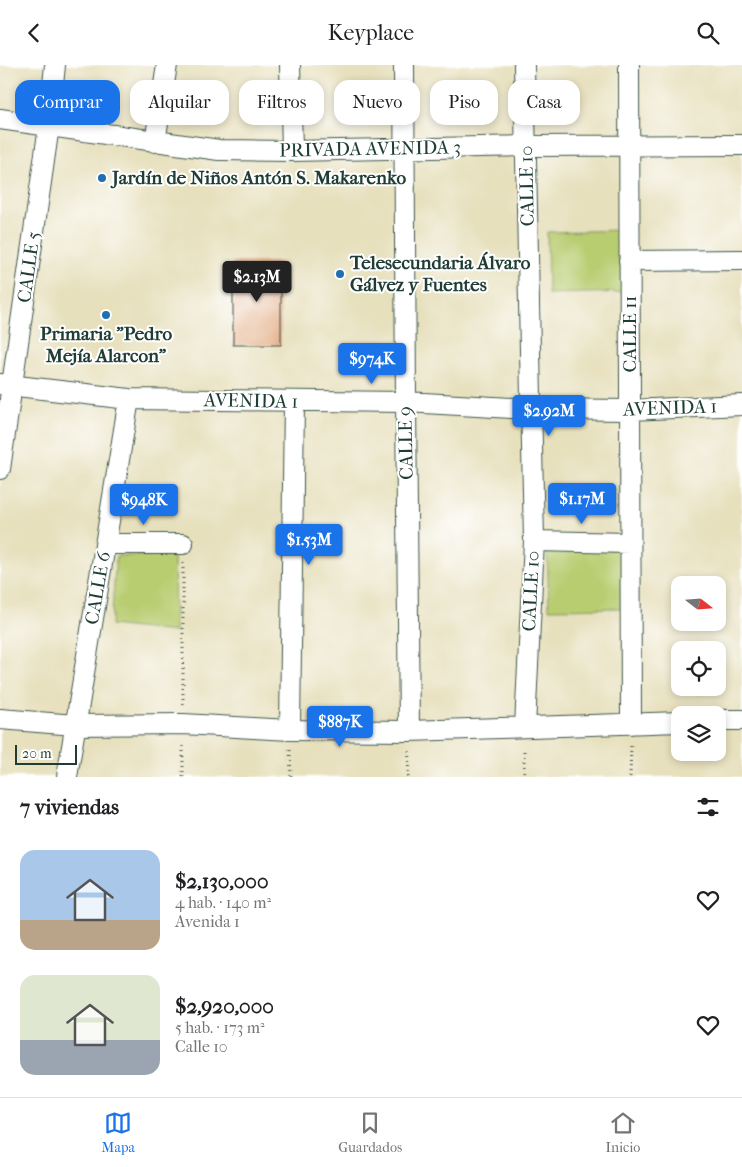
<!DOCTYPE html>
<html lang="es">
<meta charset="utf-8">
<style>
body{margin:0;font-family:"IM FELL French Canon",serif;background:#f6f6f6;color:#202124;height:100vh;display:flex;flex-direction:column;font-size:19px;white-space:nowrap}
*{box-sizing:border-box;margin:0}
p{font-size:16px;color:#757577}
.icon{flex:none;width:28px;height:28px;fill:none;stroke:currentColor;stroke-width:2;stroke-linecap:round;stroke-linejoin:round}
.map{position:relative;height:712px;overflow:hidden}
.drawer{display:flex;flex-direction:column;background:#fff;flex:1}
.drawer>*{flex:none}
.banner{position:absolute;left:15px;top:15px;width:712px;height:45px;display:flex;gap:10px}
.needle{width:32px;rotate:107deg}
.fabs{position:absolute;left:671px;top:511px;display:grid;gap:10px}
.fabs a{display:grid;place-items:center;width:55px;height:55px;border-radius:10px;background:#fff;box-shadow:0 2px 8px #0003;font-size:25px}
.scale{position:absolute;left:15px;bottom:12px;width:62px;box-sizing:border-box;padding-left:5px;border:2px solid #1f3d34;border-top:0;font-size:14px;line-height:18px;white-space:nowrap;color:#1f3d34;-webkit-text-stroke:4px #fff;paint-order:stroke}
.price{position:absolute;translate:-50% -42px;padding:0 11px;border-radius:5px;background:#1a73e8;color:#fff;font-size:16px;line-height:32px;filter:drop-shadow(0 1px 2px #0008)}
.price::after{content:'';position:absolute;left:50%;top:30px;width:15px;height:11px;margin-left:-8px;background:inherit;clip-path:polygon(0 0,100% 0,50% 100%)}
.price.current{background:#222;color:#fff}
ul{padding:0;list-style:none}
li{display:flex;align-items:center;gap:15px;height:125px;padding:0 20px}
li span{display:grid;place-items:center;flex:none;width:140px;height:100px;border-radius:15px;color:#555}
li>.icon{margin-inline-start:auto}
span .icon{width:60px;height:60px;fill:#fffc;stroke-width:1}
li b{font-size:21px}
h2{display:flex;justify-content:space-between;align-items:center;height:60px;padding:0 20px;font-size:21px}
.pill{padding:0 18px;border-radius:15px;background:#fff;box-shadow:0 2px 8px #0003;font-size:18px;line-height:45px}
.pill.current{background:#1a73e8;color:#fff}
header{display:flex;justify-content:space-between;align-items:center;height:65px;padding:0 20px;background:#fff;font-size:22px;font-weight:600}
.menu{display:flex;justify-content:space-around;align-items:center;height:70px;border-top:1px solid #e0e0e0;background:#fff;font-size:14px;color:#757577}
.menu a{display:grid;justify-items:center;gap:2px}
.menu .current{color:#1a73e8}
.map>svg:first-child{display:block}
.green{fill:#b8cc70;stroke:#6c8452}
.building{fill:#e1a87e}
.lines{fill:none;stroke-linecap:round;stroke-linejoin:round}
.street-casing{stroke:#3d5549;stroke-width:22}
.path{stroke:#3d5549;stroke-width:3;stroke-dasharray:1 4;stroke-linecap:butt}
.street{stroke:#fff;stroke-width:20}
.poi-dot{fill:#1f6fb2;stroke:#fff;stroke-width:2}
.labels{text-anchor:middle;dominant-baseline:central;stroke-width:4;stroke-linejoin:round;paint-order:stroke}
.street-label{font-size:19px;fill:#1f3d34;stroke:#fff}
.poi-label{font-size:19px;font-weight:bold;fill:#1f3d34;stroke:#fff;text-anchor:start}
</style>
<header><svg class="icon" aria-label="back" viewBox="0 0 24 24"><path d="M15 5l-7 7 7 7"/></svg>Keyplace<svg class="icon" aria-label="search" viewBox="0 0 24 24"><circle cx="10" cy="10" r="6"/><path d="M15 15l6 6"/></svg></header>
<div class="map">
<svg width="742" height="712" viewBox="0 0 742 712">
<rect width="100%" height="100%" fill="#fff"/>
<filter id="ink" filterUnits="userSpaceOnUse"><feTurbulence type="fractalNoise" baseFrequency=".02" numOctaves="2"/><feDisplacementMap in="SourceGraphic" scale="10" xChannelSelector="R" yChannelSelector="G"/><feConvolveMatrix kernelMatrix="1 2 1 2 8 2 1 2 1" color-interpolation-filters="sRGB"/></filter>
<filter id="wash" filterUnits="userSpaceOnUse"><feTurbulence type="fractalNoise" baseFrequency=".0096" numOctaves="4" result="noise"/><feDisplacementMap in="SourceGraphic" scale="20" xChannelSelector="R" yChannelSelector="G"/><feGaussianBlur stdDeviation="1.12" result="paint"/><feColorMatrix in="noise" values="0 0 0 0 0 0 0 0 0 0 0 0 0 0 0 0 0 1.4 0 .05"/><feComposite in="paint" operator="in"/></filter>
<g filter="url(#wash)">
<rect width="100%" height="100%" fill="#e7e0bd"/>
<path class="green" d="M623,165l1,62 -76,2 -1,-62z
M623,481l2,62 -76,1 -2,-61z
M174,490l1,77 -64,-7 5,-69z"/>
<g id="blocks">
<path class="building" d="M233,197h48v83h-48z"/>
</g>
</g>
<g filter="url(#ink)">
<use href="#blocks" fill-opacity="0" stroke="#3d5549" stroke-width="1"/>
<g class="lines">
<defs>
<path id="street" d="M290,0l2,86
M404,0l2,337 3,329
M524,0l10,476 -9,186
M629,0l2,659
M0,54l219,31 73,1 235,-5 215,-1
M155,77l12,-77
M629,196l113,-1
M0,319l129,15 277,3 125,7 99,1 112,-5
M0,404l49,-343 6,-61
M534,476l96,2
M106,479h77
M0,654l75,6 108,-1 107,6 119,1 271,-9
M718,655h24
M290,665l4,-329
M67,712l62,-378"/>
</defs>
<use href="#street" class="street-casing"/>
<path class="path" d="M183,639v-141
M290,685l1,27
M183,712v-34
M408,712l1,-27
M524,712v-30
M630,712l1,-33"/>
<use href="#street" class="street"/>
</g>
</g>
<g class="poi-dot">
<circle cx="102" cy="113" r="5"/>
<circle cx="340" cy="209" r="5"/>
<circle cx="106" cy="250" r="5"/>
</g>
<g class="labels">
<g class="street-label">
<text transform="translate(370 84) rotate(-1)">PRIVADA AVENIDA 3</text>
<text transform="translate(527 121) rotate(-91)">CALLE 10</text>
<text transform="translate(29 202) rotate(-82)">CALLE 5</text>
<text transform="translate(630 269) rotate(-90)">CALLE 11</text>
<text transform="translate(251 336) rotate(1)">AVENIDA 1</text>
<text transform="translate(670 343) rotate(-2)">AVENIDA 1</text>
<text transform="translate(406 378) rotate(-91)">CALLE 9</text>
<text transform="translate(98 523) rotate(-80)">CALLE 6</text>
<text transform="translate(531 526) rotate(-87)">CALLE 10</text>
</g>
<g class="poi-label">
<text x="112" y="113">Jardín de Niños Antón S. Makarenko</text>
<text x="350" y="198">Telesecundaria Álvaro<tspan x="350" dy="22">Gálvez y Fuentes</tspan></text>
<text x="106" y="269" text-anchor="middle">Primaria "Pedro<tspan x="106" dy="22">Mejía Alarcon"</tspan></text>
</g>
</g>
</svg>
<div class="fabs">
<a><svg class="needle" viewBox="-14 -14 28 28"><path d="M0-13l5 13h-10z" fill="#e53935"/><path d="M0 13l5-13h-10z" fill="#757577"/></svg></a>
<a><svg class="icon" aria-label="locate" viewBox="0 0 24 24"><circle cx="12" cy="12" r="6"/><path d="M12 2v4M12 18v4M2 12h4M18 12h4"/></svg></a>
<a><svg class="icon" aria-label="layers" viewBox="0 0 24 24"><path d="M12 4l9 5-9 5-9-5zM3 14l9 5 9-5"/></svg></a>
</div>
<div class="scale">20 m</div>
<b class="price current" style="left:257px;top:238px">$2.13M</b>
<b class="price" style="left:372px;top:320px">$974K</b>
<b class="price" style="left:549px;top:372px">$2.92M</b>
<b class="price" style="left:582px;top:460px">$1.17M</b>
<b class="price" style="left:144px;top:461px">$948K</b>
<b class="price" style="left:309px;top:501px">$1.53M</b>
<b class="price" style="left:340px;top:683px">$887K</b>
<div class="banner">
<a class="pill current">Comprar</a>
<a class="pill">Alquilar</a>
<a class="pill">Filtros</a>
<a class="pill">Nuevo</a>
<a class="pill">Piso</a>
<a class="pill">Casa</a>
</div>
</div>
<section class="drawer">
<h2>7 viviendas<svg class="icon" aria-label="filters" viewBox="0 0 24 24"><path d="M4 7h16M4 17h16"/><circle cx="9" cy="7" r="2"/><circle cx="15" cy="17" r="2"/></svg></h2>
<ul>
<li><span style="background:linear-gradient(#a9c7e8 70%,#b9a48a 0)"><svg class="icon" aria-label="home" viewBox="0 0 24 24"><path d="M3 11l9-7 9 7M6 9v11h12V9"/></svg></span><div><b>$2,130,000</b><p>4 hab. · 140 m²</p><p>Avenida 1</p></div><svg class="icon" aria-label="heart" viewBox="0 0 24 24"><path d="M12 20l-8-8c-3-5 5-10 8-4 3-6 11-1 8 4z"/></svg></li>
<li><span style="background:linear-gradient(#dfe7d0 65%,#9aa5b1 0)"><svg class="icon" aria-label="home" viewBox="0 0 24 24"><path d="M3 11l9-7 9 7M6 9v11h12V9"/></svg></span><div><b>$2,920,000</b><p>5 hab. · 173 m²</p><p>Calle 10</p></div><svg class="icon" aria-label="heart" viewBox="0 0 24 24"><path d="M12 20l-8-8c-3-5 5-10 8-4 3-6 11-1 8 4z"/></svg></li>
</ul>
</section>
<nav class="menu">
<a class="current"><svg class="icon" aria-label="map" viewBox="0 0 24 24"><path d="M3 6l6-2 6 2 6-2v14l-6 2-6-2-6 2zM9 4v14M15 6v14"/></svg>Mapa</a>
<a><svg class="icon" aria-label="saved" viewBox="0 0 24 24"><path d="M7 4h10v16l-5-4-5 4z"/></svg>Guardados</a>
<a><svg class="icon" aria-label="home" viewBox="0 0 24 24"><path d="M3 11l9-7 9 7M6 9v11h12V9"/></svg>Inicio</a>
</nav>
